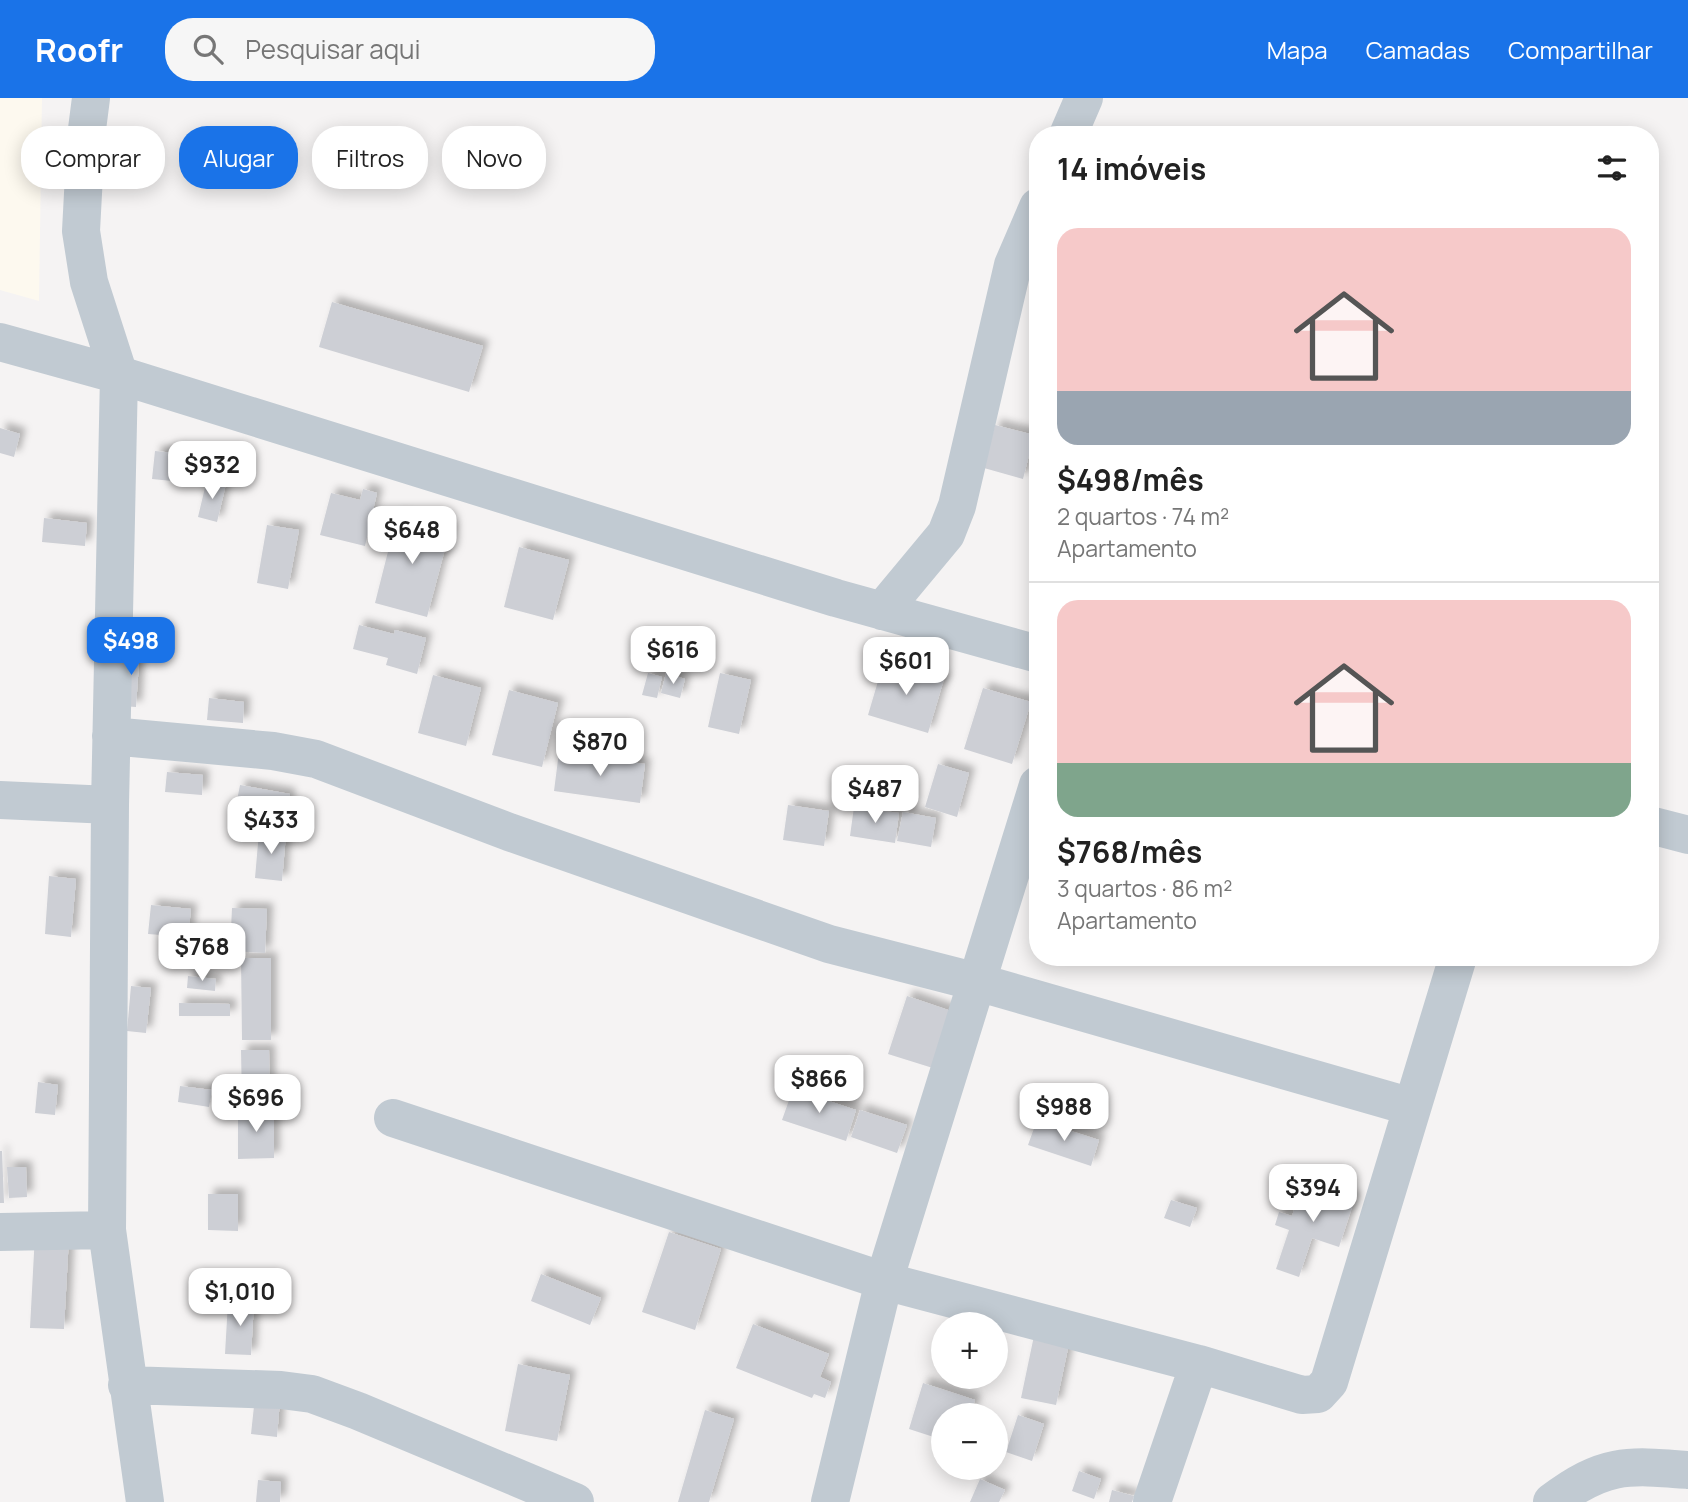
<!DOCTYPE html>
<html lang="pt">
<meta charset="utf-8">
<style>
body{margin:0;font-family:Manrope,sans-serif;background:#f6f6f6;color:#222;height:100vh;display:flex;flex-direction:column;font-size:26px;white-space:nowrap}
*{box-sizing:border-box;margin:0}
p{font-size:23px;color:#767676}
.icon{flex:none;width:38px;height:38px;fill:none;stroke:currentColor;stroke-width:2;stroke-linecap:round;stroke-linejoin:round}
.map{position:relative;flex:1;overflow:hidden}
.drawer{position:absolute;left:1029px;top:28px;width:630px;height:840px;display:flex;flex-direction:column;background:#fff;border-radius:28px;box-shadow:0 4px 18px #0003}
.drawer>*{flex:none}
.hud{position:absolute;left:21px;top:28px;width:665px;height:63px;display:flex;gap:14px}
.tools{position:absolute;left:931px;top:1214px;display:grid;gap:14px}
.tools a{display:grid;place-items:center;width:77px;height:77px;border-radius:50%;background:#fff;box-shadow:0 4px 18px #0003;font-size:35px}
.price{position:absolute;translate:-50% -60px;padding:0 16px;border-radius:14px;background:#fff;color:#222;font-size:23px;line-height:46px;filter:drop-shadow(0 2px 4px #0008)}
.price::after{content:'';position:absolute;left:50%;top:42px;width:21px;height:16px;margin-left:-10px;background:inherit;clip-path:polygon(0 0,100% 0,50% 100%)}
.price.selected{background:#1a73e8;color:#fff}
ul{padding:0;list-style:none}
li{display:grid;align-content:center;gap:14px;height:371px;padding:0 28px}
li+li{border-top:2px solid #e0e0e0}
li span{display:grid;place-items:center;height:217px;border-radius:21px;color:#555}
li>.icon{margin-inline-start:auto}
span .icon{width:126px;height:126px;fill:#fffc;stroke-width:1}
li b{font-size:30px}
h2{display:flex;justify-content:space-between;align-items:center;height:84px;padding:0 28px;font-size:30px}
.tag{padding:0 24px;border-radius:28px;background:#fff;box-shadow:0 4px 18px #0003;font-size:24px;line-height:63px}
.tag.selected{background:#1a73e8;color:#fff}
header{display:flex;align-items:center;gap:42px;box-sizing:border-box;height:98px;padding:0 35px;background:#1a73e8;color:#fff}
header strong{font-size:33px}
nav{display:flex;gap:38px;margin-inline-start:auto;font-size:24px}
.search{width:490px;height:63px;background:#f6f6f6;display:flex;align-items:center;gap:18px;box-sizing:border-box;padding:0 24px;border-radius:28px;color:#767676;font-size:26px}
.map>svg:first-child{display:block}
.commercial{fill:#fdf9ef}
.building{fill:#cdcfd5;filter:url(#shadow)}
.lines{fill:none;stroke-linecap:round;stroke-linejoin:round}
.minor{stroke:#c1cad2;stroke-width:38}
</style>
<header>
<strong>Roofr</strong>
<div class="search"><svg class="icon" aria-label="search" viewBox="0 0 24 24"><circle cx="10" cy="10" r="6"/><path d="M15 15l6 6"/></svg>Pesquisar aqui</div>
<nav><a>Mapa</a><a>Camadas</a><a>Compartilhar</a></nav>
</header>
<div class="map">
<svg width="1688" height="1404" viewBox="0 0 1688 1404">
<defs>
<filter id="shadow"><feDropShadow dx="6" dy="-6" stdDeviation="3.5" flood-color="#0004"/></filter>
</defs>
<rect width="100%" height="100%" fill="#f5f3f3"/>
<path class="commercial" d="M0,0h42l-3,203 -39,-11z"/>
<path class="building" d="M332,204l151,44 -14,46 -150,-45z
M995,327l39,10 -11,44 -39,-11z
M0,330l20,6 -6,23 -14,-4z
M155,353l29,3 -2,28 -30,-3z
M207,381l19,5 -9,38 -19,-5z
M363,391l14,4 -12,53 -45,-11 11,-42 29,7z
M397,418l53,14 -23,87 -52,-14z
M44,420l43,5 -2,23 -43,-4z
M267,427l32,5 -11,59 -31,-6z
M519,449l50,13 -16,60 -49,-13z
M359,527l35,9 1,-4 31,8 -9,36 -31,-9 2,-7 -35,-9z
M126,549h14l-4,60 -14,-1z
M884,563l60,18 -16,54 -60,-18z
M648,575l14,4 -5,21 -15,-3z
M666,575l19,6 -5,19 -19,-5z
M720,575l31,7 -12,54 -31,-7z
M433,577l48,13 -15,58 -48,-13z
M983,590l48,14 -19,62 -48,-15z
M509,592l49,13 -16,64 -50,-12z
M209,600l35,4 -1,21 -36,-3z
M559,654l86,12 -5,39 -86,-12z
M938,666l31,9 -12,44 -32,-10z
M167,674l36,3 -1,20 -37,-3z
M240,687l50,9 -6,31 -50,-9z
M788,707l41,6 -5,35 -41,-6z
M854,709l45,6 -4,30 -45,-7z
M903,714l33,6 -5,29 -34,-6z
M259,734l27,2 -4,47 -27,-3z
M49,778l27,3 -5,58 -26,-3z
M151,807l40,4 -3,28 -40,-3z
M232,810l35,1 -2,44 -35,-2z
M241,860h30v82h-29z
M188,878l28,3 -1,12 -28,-3z
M131,888l20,2 -5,45 -19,-2z
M907,898l47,16 -18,57 -48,-15z
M179,905l51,1v12h-51z
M241,952h28l1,51h-28z
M38,984l20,3 -3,30 -20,-2z
M180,988l32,4 -3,17 -31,-5z
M793,991l63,21 -10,31 -64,-21z
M238,1012h36v48l-36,1z
M860,1012l47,15 -10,28 -46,-16z
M1037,1022l62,20 -8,26 -63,-21z
M0,1053h2l2,52h-4z
M7,1069h19l1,30 -18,1z
M1303,1083l52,17 -16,49 -27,-9 -13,39 -23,-8 13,-39 -14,-5 4,-13 13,4z
M208,1096h30v37l-30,-1z
M1171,1102l26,8 -7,19 -26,-9z
M669,1134l52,17 -26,81 -53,-18z
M35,1136l34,2 -5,93 -34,-1z
M541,1176l60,24 -11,27 -59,-24z
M228,1204l26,1 -3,52 -26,-1z
M753,1226l76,30 -9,23 11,5 -6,16 -11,-4 -2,4 -76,-30z
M1035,1233l35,8 -14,66 -35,-7z
M518,1266l52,11 -13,66 -52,-10z
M923,1285l52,17 -5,16h-27v24l-34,-11z
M255,1299l25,3 -3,37 -26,-3z
M705,1312l29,9 -25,83h-31z
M1018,1317l26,9 -12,37 -26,-9z
M1079,1373l22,8 -7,20 -22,-8z
M980,1381l25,11 -6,12h-29z
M258,1382l23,2 -1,20h-24z
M1112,1392l22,6 -2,6h-23z"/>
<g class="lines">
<path class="minor" d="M91,0l-5,39 -5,94 8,51 30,93 -9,430 -3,425 38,272
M1068,37l16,-37
M0,244l119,33 717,223 202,56
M882,513l64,-77 11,-28 56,-241 25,-58
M111,638l162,15 43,8 193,73 320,112 148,38 435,125
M0,702l110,5
M1650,727l38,10
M393,1020l491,163 315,83 103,31 16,-1 11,-12 129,-425
M0,1134l107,-2
M127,1287l154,5 31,4 46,17 217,91
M830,1404l54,-221 154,-496
M1152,1404l47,-138
M1552,1404c52,-39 74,-37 136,-32"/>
</g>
</svg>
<div class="tools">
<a>+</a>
<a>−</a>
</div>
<b class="price" style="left:212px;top:403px">$932</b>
<b class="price" style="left:412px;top:468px">$648</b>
<b class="price selected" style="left:131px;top:579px">$498</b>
<b class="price" style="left:673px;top:588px">$616</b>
<b class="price" style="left:906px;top:599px">$601</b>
<b class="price" style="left:600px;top:680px">$870</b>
<b class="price" style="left:875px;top:727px">$487</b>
<b class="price" style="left:271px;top:758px">$433</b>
<b class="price" style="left:202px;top:885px">$768</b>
<b class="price" style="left:819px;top:1017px">$866</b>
<b class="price" style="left:256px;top:1036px">$696</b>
<b class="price" style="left:1064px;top:1045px">$988</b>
<b class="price" style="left:1313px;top:1126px">$394</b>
<b class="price" style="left:240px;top:1230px">$1,010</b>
<div class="hud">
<a class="tag">Comprar</a>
<a class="tag selected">Alugar</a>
<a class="tag">Filtros</a>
<a class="tag">Novo</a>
</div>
<section class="drawer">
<h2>14 imóveis<svg class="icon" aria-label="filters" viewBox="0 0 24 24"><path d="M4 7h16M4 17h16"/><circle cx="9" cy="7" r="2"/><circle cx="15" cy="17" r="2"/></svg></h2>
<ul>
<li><span style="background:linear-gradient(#f6c9c9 75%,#9aa5b1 0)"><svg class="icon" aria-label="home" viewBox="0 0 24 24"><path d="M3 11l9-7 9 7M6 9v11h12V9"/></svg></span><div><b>$498/mês</b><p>2 quartos · 74 m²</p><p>Apartamento</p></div></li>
<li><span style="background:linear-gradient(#f6c9c9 75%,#7fa58c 0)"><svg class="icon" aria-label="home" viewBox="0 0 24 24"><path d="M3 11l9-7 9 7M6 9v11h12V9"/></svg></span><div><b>$768/mês</b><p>3 quartos · 86 m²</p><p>Apartamento</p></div></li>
</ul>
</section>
</div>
